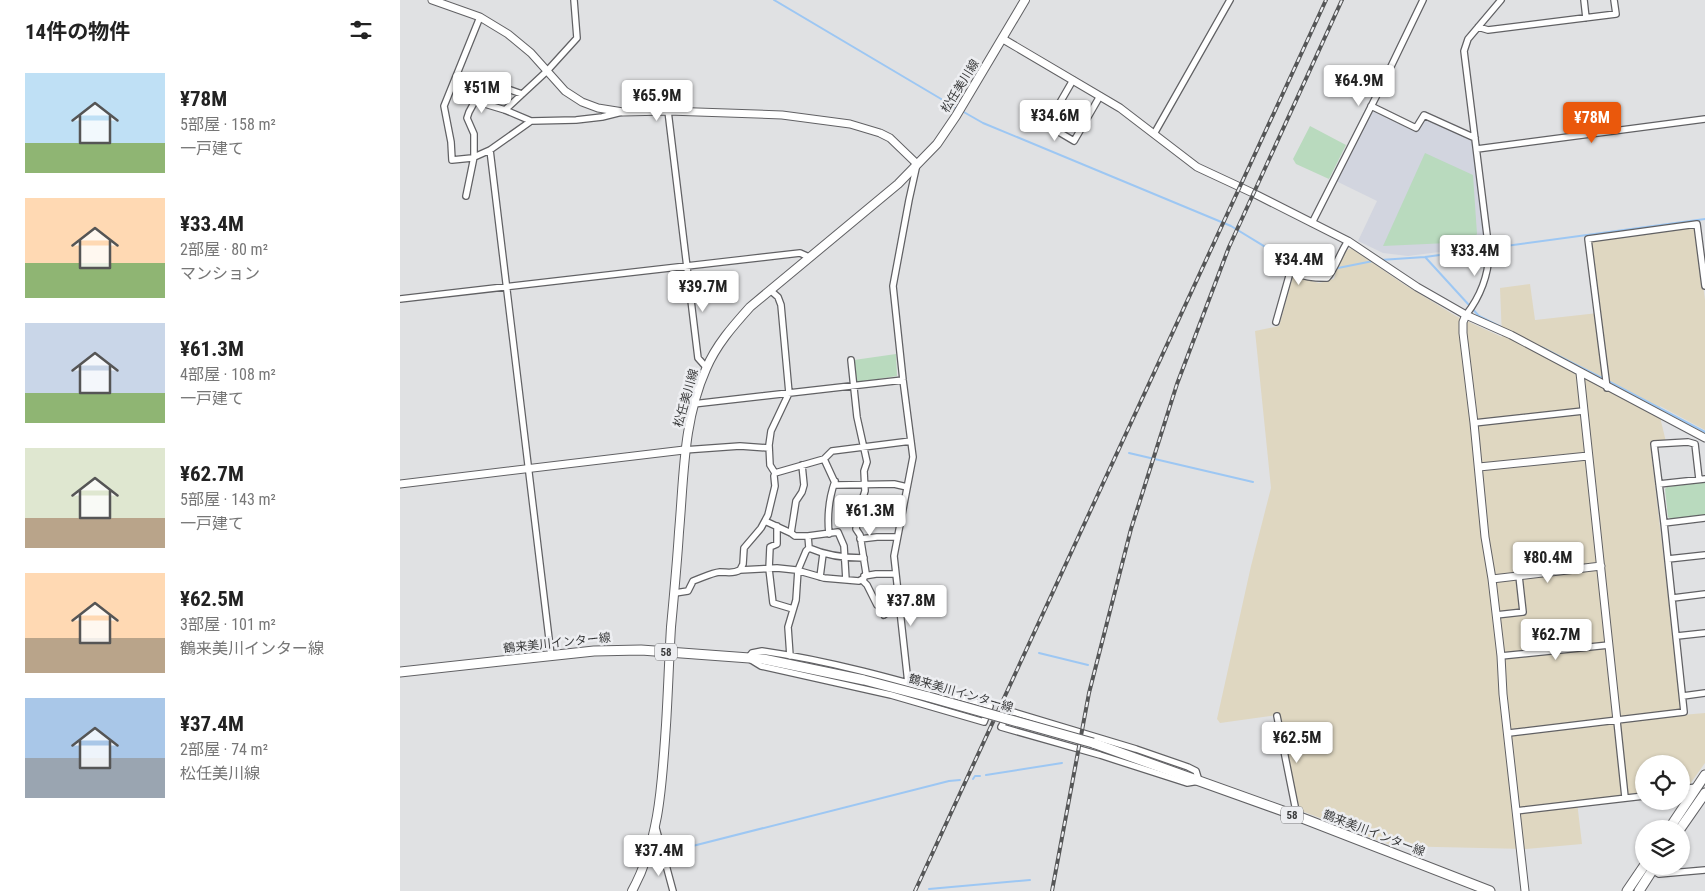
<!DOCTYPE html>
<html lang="ja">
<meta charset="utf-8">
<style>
body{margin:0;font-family:"Roboto Condensed","Noto Sans JP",sans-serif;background:#f6f6f6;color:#222;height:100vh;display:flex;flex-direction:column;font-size:19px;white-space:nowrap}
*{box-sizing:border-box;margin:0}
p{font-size:16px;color:#767676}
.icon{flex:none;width:28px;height:28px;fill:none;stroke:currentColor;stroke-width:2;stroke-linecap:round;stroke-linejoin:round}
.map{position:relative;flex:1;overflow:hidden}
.details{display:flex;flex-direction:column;background:#fff;width:400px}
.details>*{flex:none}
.buttons{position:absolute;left:1235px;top:755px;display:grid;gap:10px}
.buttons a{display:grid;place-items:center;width:55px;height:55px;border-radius:50%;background:#fff;box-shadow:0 1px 4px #0004;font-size:25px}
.price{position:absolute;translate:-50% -42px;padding:0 11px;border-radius:5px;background:#fff;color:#222;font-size:16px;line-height:32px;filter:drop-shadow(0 1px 2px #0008)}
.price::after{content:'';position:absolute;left:50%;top:30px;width:15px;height:11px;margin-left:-8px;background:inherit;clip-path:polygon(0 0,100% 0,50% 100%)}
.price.on{background:#ea580c;color:#fff}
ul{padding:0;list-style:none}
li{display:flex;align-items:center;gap:15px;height:125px;padding:0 25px}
li span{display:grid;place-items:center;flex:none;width:140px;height:100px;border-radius:0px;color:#555}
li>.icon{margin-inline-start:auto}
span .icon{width:60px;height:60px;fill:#fffc;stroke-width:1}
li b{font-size:21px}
h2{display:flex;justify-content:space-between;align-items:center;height:60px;padding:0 25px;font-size:21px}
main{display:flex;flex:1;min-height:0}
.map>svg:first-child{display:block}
.industrial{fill:#dfd7c1}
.built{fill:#d2d5df}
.green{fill:#b9dabe}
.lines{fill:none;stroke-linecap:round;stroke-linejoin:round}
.stream{stroke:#9dc7f3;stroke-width:2}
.minor-casing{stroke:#616164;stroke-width:8}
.tertiary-casing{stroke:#616164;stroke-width:9}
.secondary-casing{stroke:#616164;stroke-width:10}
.primary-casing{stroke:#616164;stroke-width:11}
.trunk-casing{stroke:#616164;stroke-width:11}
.minor{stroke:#fff;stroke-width:5.5}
.tertiary{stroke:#fff;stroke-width:7}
.secondary{stroke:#fff;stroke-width:8}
.primary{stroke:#fff;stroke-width:9}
.trunk{stroke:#fff;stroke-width:9}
.rail-casing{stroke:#555657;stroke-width:4}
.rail{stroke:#edeef1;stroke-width:2;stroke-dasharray:5.5;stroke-linecap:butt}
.primary-bridge-casing{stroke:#616164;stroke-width:11;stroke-linecap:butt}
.primary-bridge{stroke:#fff;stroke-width:9}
.labels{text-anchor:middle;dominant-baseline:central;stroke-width:5;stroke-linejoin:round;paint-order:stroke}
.shield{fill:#edeef1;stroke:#707172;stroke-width:1}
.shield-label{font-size:11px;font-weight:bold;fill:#3a3b3c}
.street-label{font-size:12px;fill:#3a3b3c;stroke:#edeef1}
</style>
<main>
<section class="details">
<h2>14件の物件<svg class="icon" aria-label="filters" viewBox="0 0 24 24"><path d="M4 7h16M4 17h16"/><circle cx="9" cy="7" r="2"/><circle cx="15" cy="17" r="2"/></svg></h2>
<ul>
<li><span style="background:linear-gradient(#bfe0f5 70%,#8fb573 0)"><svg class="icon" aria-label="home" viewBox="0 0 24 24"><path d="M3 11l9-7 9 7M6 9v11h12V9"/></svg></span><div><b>¥78M</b><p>5部屋 · 158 m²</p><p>一戸建て</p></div></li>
<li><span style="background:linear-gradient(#ffd9b3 65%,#8fb573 0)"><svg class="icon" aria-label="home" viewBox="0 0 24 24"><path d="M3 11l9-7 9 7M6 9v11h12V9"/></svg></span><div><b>¥33.4M</b><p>2部屋 · 80 m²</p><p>マンション</p></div></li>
<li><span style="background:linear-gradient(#c9d6e8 70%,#8fb573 0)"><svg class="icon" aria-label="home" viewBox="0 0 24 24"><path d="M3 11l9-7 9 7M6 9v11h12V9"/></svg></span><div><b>¥61.3M</b><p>4部屋 · 108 m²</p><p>一戸建て</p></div></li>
<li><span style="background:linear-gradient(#dfe7d0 70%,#b9a48a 0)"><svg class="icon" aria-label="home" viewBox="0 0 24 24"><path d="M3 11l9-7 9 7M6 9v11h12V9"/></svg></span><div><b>¥62.7M</b><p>5部屋 · 143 m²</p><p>一戸建て</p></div></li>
<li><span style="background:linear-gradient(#ffd9b3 65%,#b9a48a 0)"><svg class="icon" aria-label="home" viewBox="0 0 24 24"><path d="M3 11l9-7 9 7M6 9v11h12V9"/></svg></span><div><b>¥62.5M</b><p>3部屋 · 101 m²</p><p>鶴来美川インター線</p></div></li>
<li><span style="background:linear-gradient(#a9c7e8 60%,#9aa5b1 0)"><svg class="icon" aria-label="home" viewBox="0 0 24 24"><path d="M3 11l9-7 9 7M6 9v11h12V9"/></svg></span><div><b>¥37.4M</b><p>2部屋 · 74 m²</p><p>松任美川線</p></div></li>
</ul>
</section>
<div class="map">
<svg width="1305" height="891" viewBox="0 0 1305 891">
<rect width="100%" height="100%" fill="#e0e1e3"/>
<path class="industrial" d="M1295,227l10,73v130l-45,-24 1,15 5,21h-16l32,273 23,-2v50l-15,21 -9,2v-22h-37v28l-67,10 5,42 -56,5 -133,-3 -94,-36 -21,-95 -58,8 -3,-4 34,-153 20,-78 -16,-157 24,-5 14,-50 26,7 15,-4 4,-14 9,-15 4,-2 54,37 51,31 46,21 -2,-49 30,-4 5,36 63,-7 -8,-72z"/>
<path class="built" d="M972,111l43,20 9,-12 48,22 14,105 -78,10 -25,-3 -25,-12 19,-40 -41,-20z"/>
<path class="green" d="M910,126l36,19 -17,34 -33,-15 -3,-5z
M1025,153l48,22 4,59 -7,8 -87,4z
M496,354l1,22 -38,6 -3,-1 -2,-21z
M1305,482v33l-34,4 -3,-2 -3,-28 2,-2z"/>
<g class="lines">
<path class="stream" d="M374,0l184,109
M562,111l21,12 248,103 69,42 23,3 50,-10
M1026,258l53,58 22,11
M980,260l45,-3 280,-38
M1141,347l63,32
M1208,381l97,51
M729,453l124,29
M639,653l49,12
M586,775l76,-12
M573,779l2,-3h5
M265,853l284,-72 11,-1
M529,889l101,-9"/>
<defs>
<path id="minor" d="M1184,0l2,18
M80,17l-36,89 7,36 1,18 20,-2 18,-8 41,-29 45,-1 26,-3 20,-5
M1078,27l10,3 128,-16 -2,-14
M57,76l18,25 30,9 26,11
M673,80l-26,45 27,16 26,-45
M971,106l45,22 8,-13 51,23
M105,110l42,-39 30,-33 -3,-38
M268,111l30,247 8,9
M754,134l76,-134
M1077,149l228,-30
M90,150l61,505
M66,196l8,-39v-23l-7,-16 2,-6 6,-11 27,-14 20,7
M912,223l72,-142 39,-81
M0,299l400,-46 9,4
M1066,315c14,-18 23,-41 23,-64l-25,-200 4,-12 33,-39
M876,322l15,-53c12,9 22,9 36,9 8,-8 13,-26 21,-37
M1207,388l-19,-149 109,-15 8,62
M293,404l210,-24
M1074,423l109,-12
M284,450l56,-4 29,2
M424,459l12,26 58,-1 13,3
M375,473l49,-14 8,-8 79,-10
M1259,484l46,-5
M365,521l26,12 4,3h13l30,-4 6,14 2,34
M1264,523l41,-5
M377,526v18l-7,3 -1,22 4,34 20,6
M391,533l5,-32 6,-9 2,-7 -2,-20
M429,534c-2,-19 0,-36 6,-53
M408,536l1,12c18,8 35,10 55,10
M460,539l17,-2h20
M1268,559l37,-4
M340,570l37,-2 19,2 28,8 35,3 5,-3 2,-5 -6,-38 -4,-6 4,-23 5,-15 -1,-20 3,-9 -10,-45 -6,-57
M464,576l12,-2h19
M420,577l3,-23
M462,580l5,5 10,20 4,2 3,8
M275,593l13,-2 5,-10c9,-3 18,-8 27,-9 8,0 13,2 20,-2l3,-6 1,-16 17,-20 7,-13 7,-29 -1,-10 1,-3 -5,-8 -1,-20 2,-14 18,-38 -8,-88 -3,-8 -8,-7
M1273,598l32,-4
M1096,615l27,-3 -4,-36
M1277,636l28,-3
M362,651c77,11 153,34 228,55l-6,16 -93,-27 -130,-29 -13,-8 4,-5z
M390,656l-2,-29 8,-27 2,-30 8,-19 3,-3
M1101,656l108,-11
M508,683l-14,-127 19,-99 -10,-77 -10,-94 16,-86 8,-36
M1283,696l22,-3
M610,711l126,38 52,18 8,4 3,10 -12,2 -87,-28 -99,-28z
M877,716l20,100
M1217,721l8,76
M1109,733l175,-21 -20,-189 -10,-79 34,-2 7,2 4,35
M1281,789l16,-2
M1281,793l6,-1
M1116,811l128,-15
M256,828l17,63
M1252,870l7,4 46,-4"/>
<path id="tertiary" d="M32,0l48,17 28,17 23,19 34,38 17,11 16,6 25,4 45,-1 114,4 68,9 30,9 10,5 27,26
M603,39l117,69 77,59 58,27 93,47 69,46 49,28 45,20 194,103
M1066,315l-3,7v11l11,90 11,114 7,42 9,77 2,38 22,197
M1180,373l37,348
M1079,467l109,-11
M0,484l284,-34
M1092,579l109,-13"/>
<path id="secondary" d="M232,891c28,-51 30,-109 34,-166 2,-32 3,-65 5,-98 3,-32 6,-63 8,-95 5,-56 4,-111 27,-163 10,-24 27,-43 44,-62l148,-123 39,-40 19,-28 69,-116"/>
<path id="primary" d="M0,672l194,-21 47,-1 122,9 101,21 65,17
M693,743l204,73 193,75"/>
<path id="trunk" d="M1269,829l36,-54
M1280,829l25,-36
M1227,891l17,-25
M1239,891l16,-25"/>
</defs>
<use href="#minor" class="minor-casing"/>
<use href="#tertiary" class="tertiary-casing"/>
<use href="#secondary" class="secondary-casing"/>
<use href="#primary" class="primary-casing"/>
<use href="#trunk" class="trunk-casing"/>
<use href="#minor" class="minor"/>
<use href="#tertiary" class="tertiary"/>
<use href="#secondary" class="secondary"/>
<use href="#primary" class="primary"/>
<use href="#trunk" class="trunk"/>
<defs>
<path id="rail" d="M515,891l411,-891
M652,891l37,-198 42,-164 46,-145 52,-137 113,-247"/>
</defs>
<use href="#rail" class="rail-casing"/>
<use href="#rail" class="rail"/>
<defs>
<path id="primary-bridge" d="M529,697l164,46"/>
</defs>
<use href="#primary-bridge" class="primary-bridge-casing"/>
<use href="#primary-bridge" class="primary-bridge"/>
</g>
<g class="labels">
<g class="shield">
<rect x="255" y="643.5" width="22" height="17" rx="4"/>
<rect x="881" y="806.5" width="22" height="17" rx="4"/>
</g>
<g class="shield-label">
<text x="266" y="652">58</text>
<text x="892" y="815">58</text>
</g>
<g class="street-label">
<text transform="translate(560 86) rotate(-58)">松任美川線</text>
<text transform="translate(286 398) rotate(-74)">松任美川線</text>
<text transform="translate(157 643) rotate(-6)">鶴来美川インター線</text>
<text transform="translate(561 693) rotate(16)">鶴来美川インター線</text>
<text transform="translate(974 833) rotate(21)">鶴来美川インター線</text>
</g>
</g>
</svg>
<div class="buttons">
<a><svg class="icon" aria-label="locate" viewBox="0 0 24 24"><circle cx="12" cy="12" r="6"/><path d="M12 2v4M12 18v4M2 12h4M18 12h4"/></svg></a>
<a><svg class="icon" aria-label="layers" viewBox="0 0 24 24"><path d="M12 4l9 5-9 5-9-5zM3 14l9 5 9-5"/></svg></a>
</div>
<b class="price" style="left:959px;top:107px">¥64.9M</b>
<b class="price" style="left:82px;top:114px">¥51M</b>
<b class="price" style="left:257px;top:122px">¥65.9M</b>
<b class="price" style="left:655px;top:142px">¥34.6M</b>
<b class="price on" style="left:1192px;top:144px">¥78M</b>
<b class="price" style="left:1075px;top:277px">¥33.4M</b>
<b class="price" style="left:899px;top:286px">¥34.4M</b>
<b class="price" style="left:303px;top:313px">¥39.7M</b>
<b class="price" style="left:470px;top:537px">¥61.3M</b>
<b class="price" style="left:1148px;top:584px">¥80.4M</b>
<b class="price" style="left:511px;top:627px">¥37.8M</b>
<b class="price" style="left:1156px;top:661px">¥62.7M</b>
<b class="price" style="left:897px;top:764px">¥62.5M</b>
<b class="price" style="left:259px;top:877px">¥37.4M</b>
</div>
</main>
